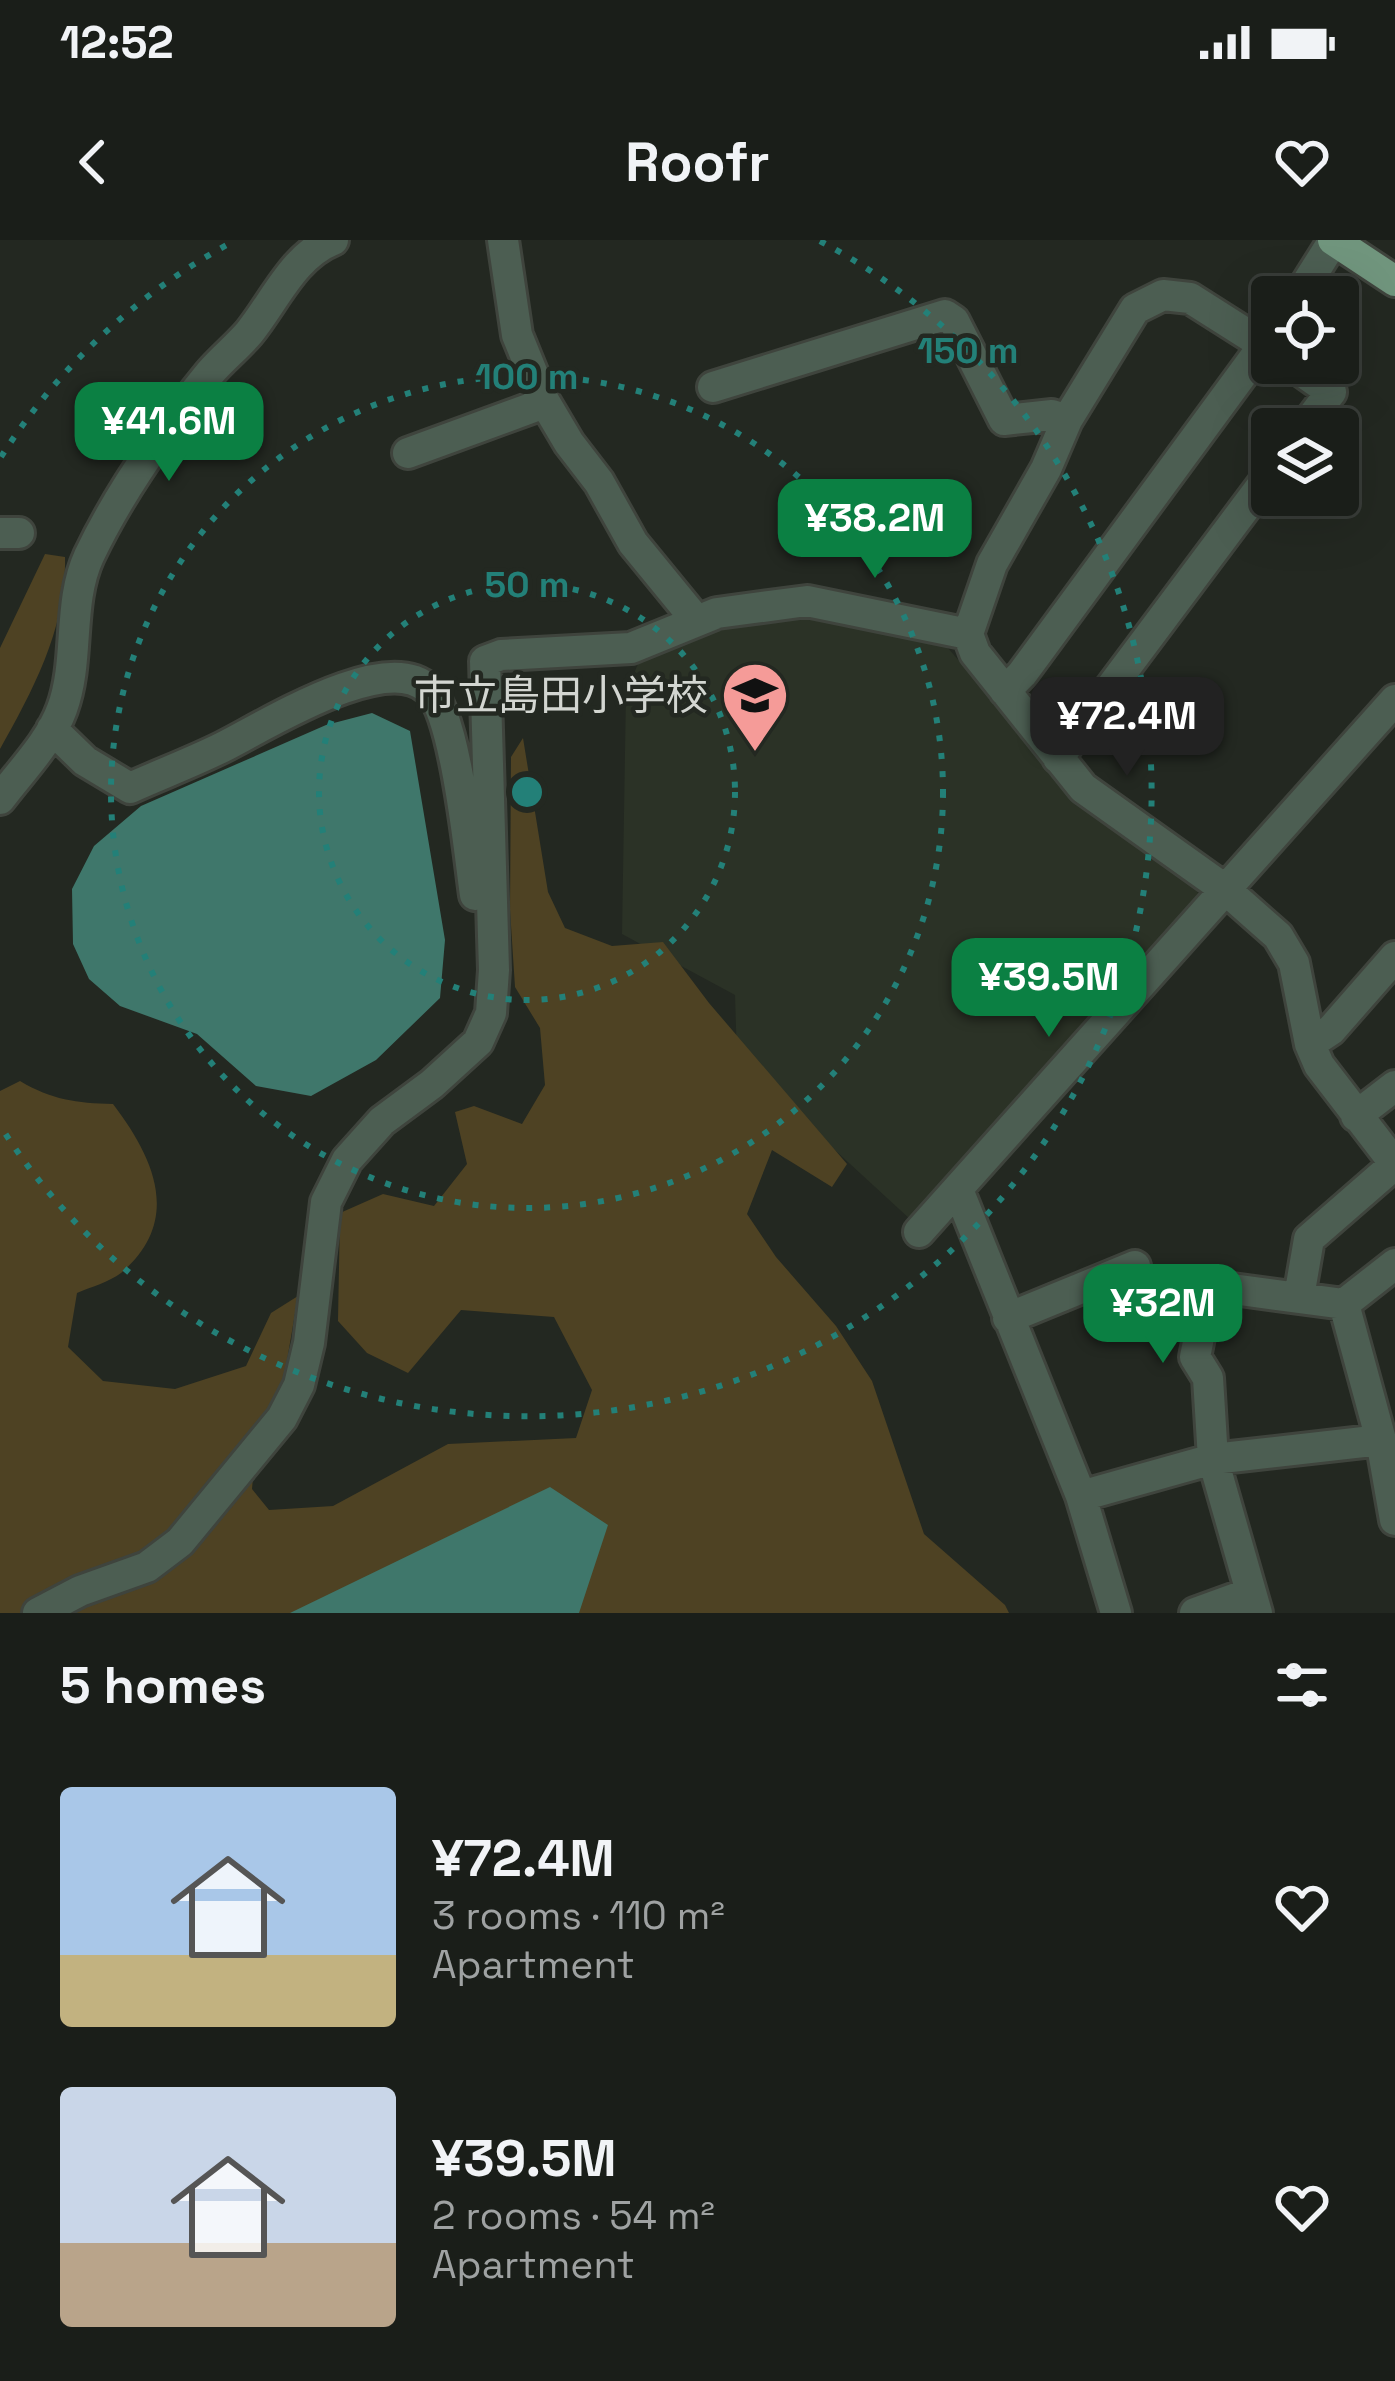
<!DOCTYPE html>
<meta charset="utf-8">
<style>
body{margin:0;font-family:"Space Grotesk","Noto Sans JP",sans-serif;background:#232722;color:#f1f3f6;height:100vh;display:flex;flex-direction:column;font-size:45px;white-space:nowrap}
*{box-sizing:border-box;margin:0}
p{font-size:39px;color:#9fa2a2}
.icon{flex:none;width:66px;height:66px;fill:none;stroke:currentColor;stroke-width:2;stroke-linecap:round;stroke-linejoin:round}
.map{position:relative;height:1373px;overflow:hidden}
.details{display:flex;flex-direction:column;background:#1a1e19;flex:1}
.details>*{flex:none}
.tools{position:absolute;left:1251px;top:36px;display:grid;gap:24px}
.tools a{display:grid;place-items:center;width:108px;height:108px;border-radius:12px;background:#1a1e19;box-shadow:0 12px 48px #0002,0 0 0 3px #383c38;font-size:60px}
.price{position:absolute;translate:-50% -102px;padding:0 27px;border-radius:24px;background:#0b8043;color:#fff;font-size:39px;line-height:78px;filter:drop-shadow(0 3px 6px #0008)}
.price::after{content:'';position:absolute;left:50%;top:72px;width:36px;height:27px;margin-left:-18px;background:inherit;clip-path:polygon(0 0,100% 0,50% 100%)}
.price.current{background:#222;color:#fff}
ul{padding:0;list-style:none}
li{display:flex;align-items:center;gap:36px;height:300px;padding:0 60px}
li span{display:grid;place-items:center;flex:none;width:336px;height:240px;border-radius:12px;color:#555}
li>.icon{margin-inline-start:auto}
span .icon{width:144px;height:144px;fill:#fffc;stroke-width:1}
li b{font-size:51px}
h2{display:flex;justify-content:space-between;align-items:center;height:144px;padding:0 60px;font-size:51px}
.status{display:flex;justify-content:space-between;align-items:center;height:84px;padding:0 60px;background:#1a1e19;direction:ltr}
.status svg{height:33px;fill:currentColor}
header{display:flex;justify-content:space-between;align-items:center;height:156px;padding:0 60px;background:#1a1e19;font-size:54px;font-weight:700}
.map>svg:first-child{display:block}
.built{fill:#2b3226}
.green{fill:#4e4223}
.water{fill:#3f776b}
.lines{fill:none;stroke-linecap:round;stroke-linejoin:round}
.minor-casing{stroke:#3f443d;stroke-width:36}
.major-casing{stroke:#3f443d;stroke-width:36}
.minor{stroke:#4c5e52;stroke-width:30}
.major{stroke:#70957d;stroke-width:30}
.ring{fill:none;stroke:#238078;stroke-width:6;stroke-dasharray:6 12}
.labels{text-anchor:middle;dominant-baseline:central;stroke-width:9;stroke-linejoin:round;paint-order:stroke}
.poi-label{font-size:42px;fill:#d3d6d1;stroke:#232821;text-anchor:end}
.centre{fill:#238078;stroke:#232821;stroke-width:6}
.ring-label{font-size:36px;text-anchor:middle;font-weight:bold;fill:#238078;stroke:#232821;stroke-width:9;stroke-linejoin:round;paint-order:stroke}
</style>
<div class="status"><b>12:52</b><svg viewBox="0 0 49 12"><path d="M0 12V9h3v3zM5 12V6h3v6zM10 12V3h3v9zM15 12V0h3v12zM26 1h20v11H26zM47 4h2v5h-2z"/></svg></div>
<header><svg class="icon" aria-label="back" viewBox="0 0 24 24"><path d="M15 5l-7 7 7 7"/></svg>Roofr<svg class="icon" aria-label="heart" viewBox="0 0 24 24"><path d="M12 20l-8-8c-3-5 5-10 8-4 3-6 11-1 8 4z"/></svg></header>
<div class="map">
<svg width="1395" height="1373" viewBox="0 0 1395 1373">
<rect width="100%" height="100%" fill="#232821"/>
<path class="built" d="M806,373l135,27 120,139 128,98 10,18 -6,20 -282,305 -174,-160 -2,-65 -113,-61 4,-242 12,-28 62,-33z"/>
<path class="green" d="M45,314l20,3c2,70 -32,133 -65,192v-101z
M523,498l25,154 17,36 47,18 51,-4 46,61 138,161 -15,23 -60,-37 -25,64 29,43 60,69 36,55 52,153 81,71 4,8h-1009v-522l20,-10c32,19 56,22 93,23 41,54 70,116 8,169 -12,9 -30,14 -44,20l-9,54 35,34 72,8 71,-23 25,-53 27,-17 -14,82 -28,65 -4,46 17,21 64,-4 115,-62 128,-6 16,-48 -38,-73 -93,-7 -53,63 -41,-20 -29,-32 2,-108 43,-19 51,12 33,-42 -12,-52 19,-6 48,18 23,-39 -5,-57 -25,-41 -5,-77 1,-153z"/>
<path class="water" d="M372,473l38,18 35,209 -5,58 -64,62 -65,36 -55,-10 -59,-52 -77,-28 -31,-27 -16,-35 -1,-55 22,-43 47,-40 185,-81z
M550,1247l58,38 -29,88h-289z"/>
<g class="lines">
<defs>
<path id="minor" d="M503,0l14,95 26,64 26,44 30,39 34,61 63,77
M1298,57l36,-57
M1290,123l41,29 -28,37
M713,147l232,-72 9,6 50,99 48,-5 15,5
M408,213l123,-45 12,-9
M0,293h19
M968,394l24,-70 54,-95 21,-49 68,-111 28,-14 27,3 82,52
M1005,451l17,-17 250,-340
M52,489l33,32 45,27c31,-14 63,-26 93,-41 42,-21 163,-98 205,-58 28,25 41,164 47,206
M1058,518l214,-286
M0,559c21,-28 50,-57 62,-90 18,-49 5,-105 27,-153 31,-65 76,-128 121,-183 12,-14 27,-26 39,-40 26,-32 44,-77 84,-93
M1310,804l21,-14 64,-73
M1356,876l39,-30
M959,952l122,304 35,117
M919,992l476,-532
M1395,1024l-51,40 37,136 14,80
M1299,1057l10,-58 86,-75
M1008,1078l127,-52
M1081,1256l132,-37 168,-19
M38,1373l42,-22 67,-24 33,-25 102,-124 17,-33 10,-42 17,-141 21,-42 35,-39 50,-37 46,-42 13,-29 3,-43 -9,-309 16,-6 130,-7 86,-35 90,-12 161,33 7,19 108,135 143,102 52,46 16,27 16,81 9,21 76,99
M1195,1373l55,-20
M1257,1373l-44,-154 -5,-81 -13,-21 12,-59 18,-10 119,16"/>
<path id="major" d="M1333,0l62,41"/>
</defs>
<use href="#minor" class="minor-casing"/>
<use href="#major" class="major-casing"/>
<use href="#minor" class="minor"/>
<use href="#major" class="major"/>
</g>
<g class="ring">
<circle cx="527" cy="552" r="208"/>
<circle cx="527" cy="552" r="416"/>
<path d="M1 217A624 624 0 0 1 234 1M820 1A624 624 0 1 1 1 887"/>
</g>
<defs>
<symbol id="school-pin" viewBox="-11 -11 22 30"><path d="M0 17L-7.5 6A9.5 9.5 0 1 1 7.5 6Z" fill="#f59b98" stroke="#232821"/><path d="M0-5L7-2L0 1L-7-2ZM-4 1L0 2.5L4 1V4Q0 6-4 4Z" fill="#111"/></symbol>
</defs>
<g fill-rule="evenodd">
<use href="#school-pin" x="717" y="417" width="76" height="104"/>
</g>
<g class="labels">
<g class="poi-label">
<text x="708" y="455">市立島田小学校</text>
</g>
</g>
<circle cx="527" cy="552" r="18" class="centre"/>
<g class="ring-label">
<text x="968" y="123">150 m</text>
<text x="527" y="149">100 m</text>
<text x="527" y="357">50 m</text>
</g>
</svg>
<div class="tools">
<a><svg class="icon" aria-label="locate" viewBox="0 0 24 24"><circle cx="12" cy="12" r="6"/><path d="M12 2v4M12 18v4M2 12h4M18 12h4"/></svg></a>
<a><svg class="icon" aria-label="layers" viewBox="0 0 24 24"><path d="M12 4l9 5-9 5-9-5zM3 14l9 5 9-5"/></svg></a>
</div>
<b class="price" style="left:169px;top:244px">¥41.6M</b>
<b class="price" style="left:875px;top:341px">¥38.2M</b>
<b class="price current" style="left:1127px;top:539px">¥72.4M</b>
<b class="price" style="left:1049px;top:800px">¥39.5M</b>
<b class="price" style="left:1163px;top:1126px">¥32M</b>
</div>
<section class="details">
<h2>5 homes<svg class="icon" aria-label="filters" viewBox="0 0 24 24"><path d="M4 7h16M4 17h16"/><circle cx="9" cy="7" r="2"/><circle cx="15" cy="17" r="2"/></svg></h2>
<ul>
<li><span style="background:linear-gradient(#a9c7e8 70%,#c2b280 0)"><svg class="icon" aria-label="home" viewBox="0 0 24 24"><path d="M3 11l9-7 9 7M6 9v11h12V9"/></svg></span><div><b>¥72.4M</b><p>3 rooms · 110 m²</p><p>Apartment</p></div><svg class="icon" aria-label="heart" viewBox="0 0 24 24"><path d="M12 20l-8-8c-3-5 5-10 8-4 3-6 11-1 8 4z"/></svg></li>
<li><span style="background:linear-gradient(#c9d6e8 65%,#b9a48a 0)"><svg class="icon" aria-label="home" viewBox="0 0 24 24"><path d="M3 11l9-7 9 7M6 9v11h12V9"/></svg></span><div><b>¥39.5M</b><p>2 rooms · 54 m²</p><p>Apartment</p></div><svg class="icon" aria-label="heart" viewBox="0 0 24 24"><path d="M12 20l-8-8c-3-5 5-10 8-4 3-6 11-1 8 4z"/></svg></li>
</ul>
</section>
